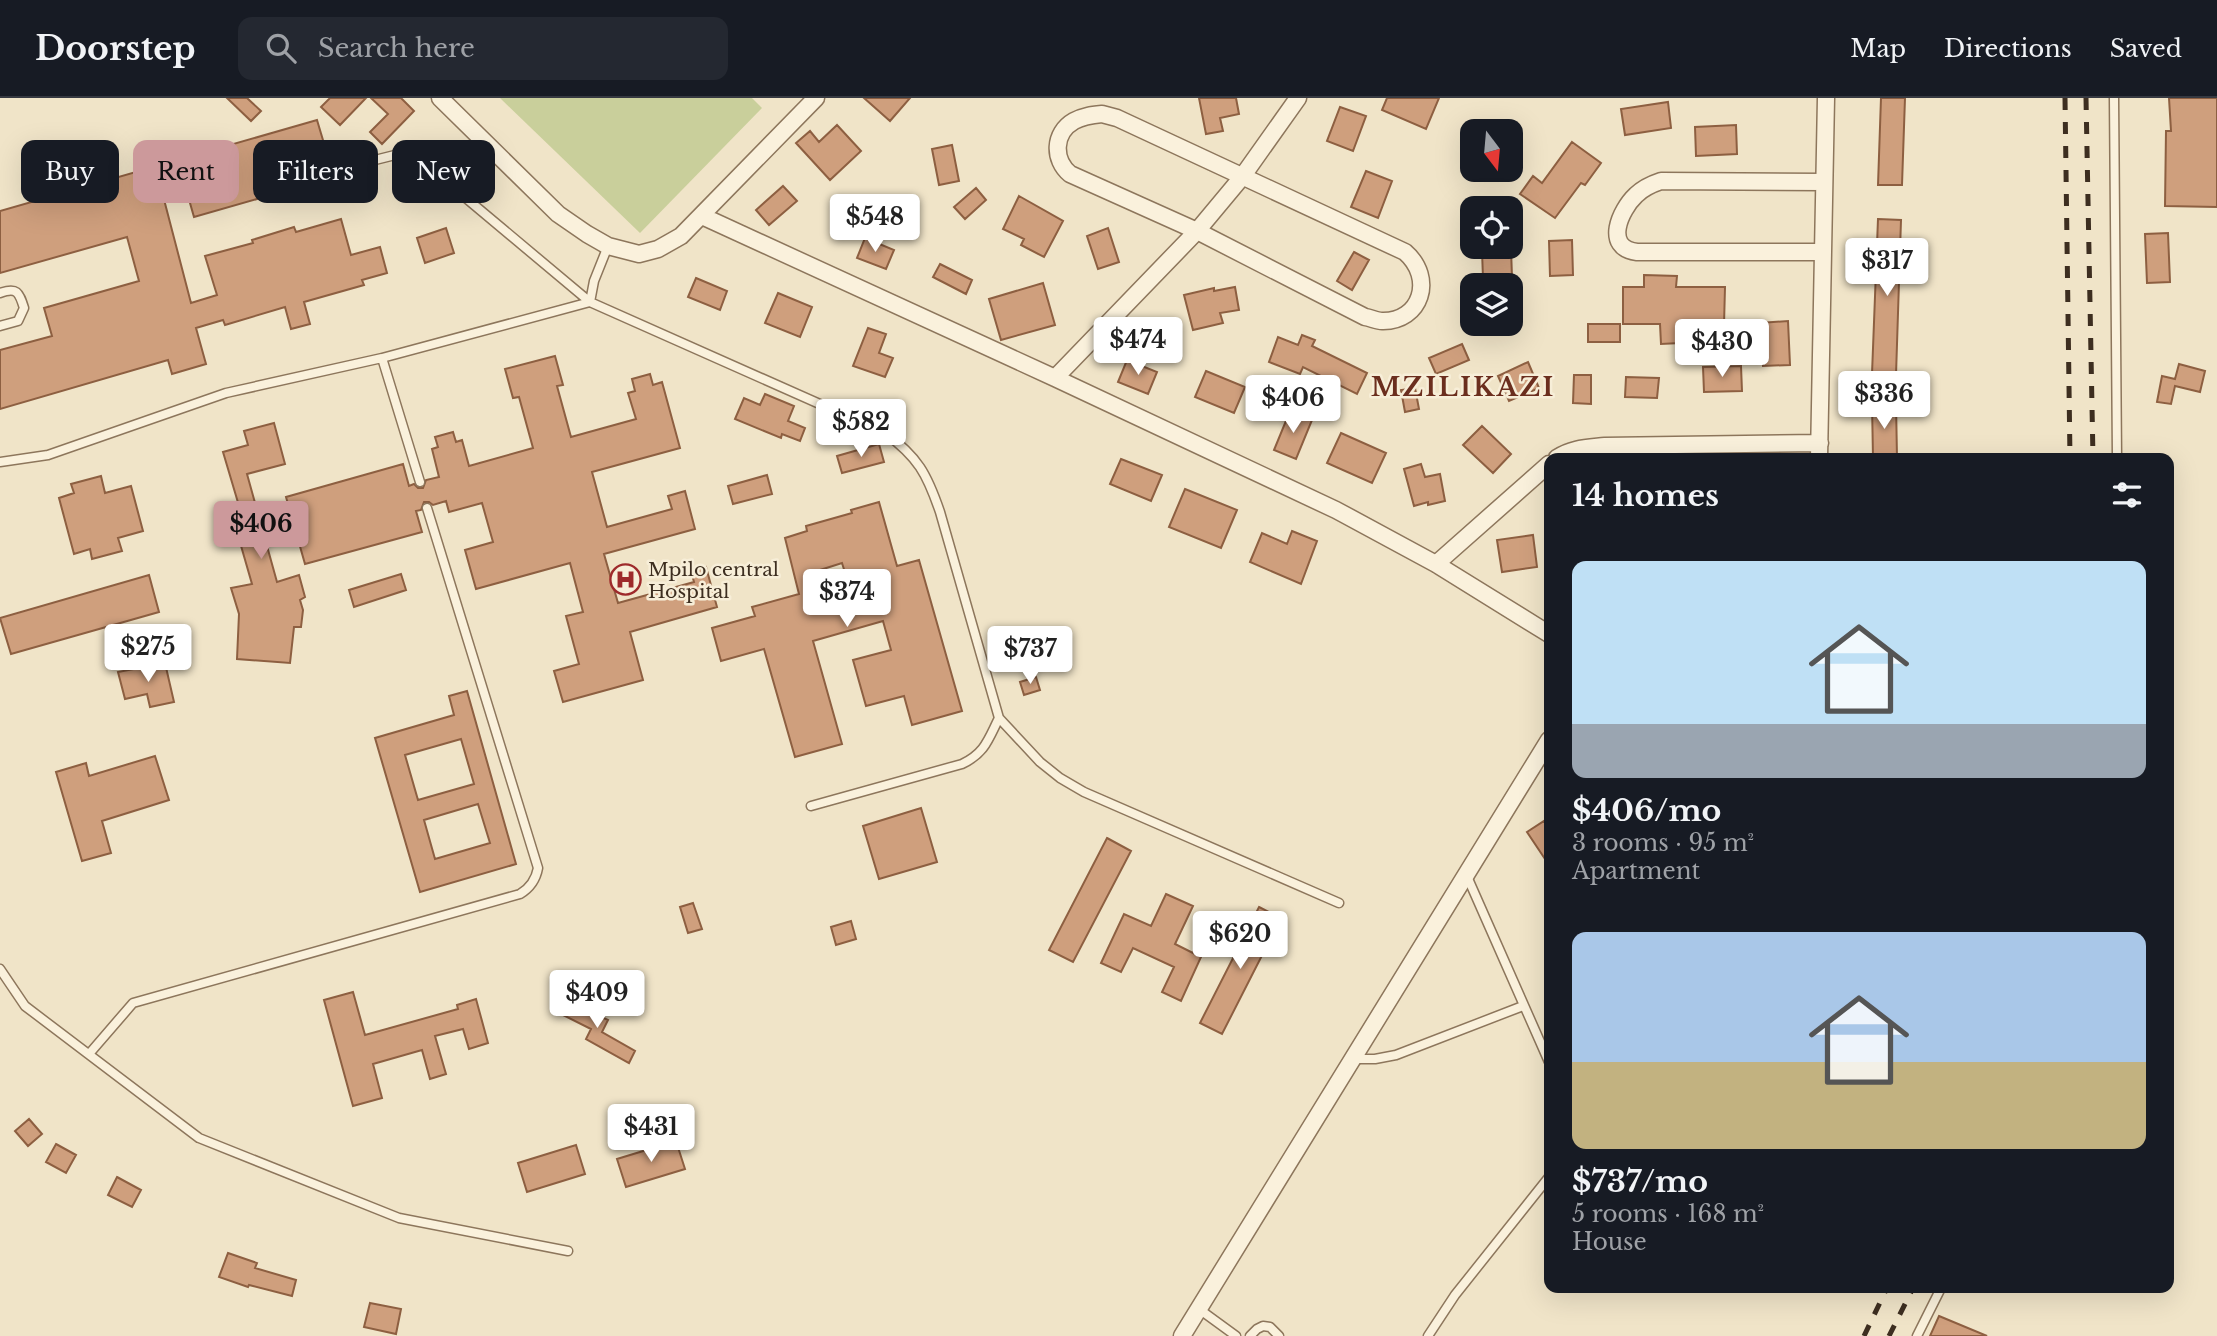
<!DOCTYPE html>
<meta charset="utf-8">
<style>
body{margin:0;font-family:"Libre Baskerville",serif;background:#242831;color:#f1f3f6;height:100vh;display:flex;flex-direction:column;font-size:26px;white-space:nowrap}
*{box-sizing:border-box;margin:0}
p{font-size:23px;color:#9ea1a6}
.icon{flex:none;width:38px;height:38px;fill:none;stroke:currentColor;stroke-width:2;stroke-linecap:round;stroke-linejoin:round}
.map{position:relative;flex:1;overflow:hidden}
.drawer{position:absolute;left:1544px;top:355px;width:630px;height:840px;display:flex;flex-direction:column;background:#171b24;border-radius:14px;box-shadow:0 7px 28px #0002}
.drawer>*{flex:none}
.hud{position:absolute;left:21px;top:42px;width:665px;height:63px;display:flex;gap:14px}
.needle{width:46px;rotate:164deg}
.buttons{position:absolute;left:1460px;top:21px;display:grid;gap:14px}
.buttons a{display:grid;place-items:center;width:63px;height:63px;border-radius:14px;background:#171b24;box-shadow:0 7px 28px #0002;font-size:35px}
.price{position:absolute;translate:-50% -60px;padding:0 16px;border-radius:7px;background:#fff;color:#222;font-size:23px;line-height:46px;filter:drop-shadow(0 2px 4px #0008)}
.price::after{content:'';position:absolute;left:50%;top:42px;width:21px;height:16px;margin-left:-10px;background:inherit;clip-path:polygon(0 0,100% 0,50% 100%)}
.price.current{background:#cc999b;color:#111}
ul{padding:0;list-style:none}
li{display:grid;align-content:center;gap:14px;height:371px;padding:0 28px}
li span{display:grid;place-items:center;height:217px;border-radius:14px;color:#555}
li>.icon{margin-inline-start:auto}
span .icon{width:126px;height:126px;fill:#fffc;stroke-width:1}
li b{font-size:30px}
h2{display:flex;justify-content:space-between;align-items:center;height:84px;padding:0 28px;font-size:30px}
.tag{padding:0 24px;border-radius:14px;background:#171b24;box-shadow:0 7px 28px #0002;font-size:24px;line-height:63px}
.tag.current{background:#cc999b;color:#111}
header{display:flex;align-items:center;gap:42px;box-sizing:border-box;height:98px;padding:0 35px;background:#171b24;border-bottom:2px solid #363941}
header strong{font-size:33px}
nav{display:flex;gap:38px;margin-inline-start:auto;font-size:24px}
.search{width:490px;height:63px;background:#242831;display:flex;align-items:center;gap:18px;box-sizing:border-box;padding:0 24px;border-radius:14px;color:#9ea1a6;font-size:26px}
.map>svg:first-child{display:block}
.green{fill:#c9cf9b}
.building{fill:#cf9f7d;stroke:#8d5f41;stroke-width:2;fill-rule:evenodd}
.lines{fill:none;stroke-linecap:round;stroke-linejoin:round}
.lane-casing{stroke:#8d765c;stroke-width:11}
.street-casing{stroke:#8d765c;stroke-width:19}
.lane{stroke:#faf1dc;stroke-width:8}
.street{stroke:#faf1dc;stroke-width:16}
.rail{stroke:#3d2e20;stroke-width:5;stroke-dasharray:12 12;stroke-linecap:butt}
.labels{text-anchor:middle;dominant-baseline:central;stroke-width:5;stroke-linejoin:round;paint-order:stroke}
.poi-label{font-size:19px;fill:#3d2e20;stroke:#f7eed8;text-anchor:start}
.district-label{font-size:26px;font-weight:bold;letter-spacing:2px;fill:#6b2e1e;stroke:#f7eed8}
</style>
<header>
<strong>Doorstep</strong>
<div class="search"><svg class="icon" aria-label="search" viewBox="0 0 24 24"><circle cx="10" cy="10" r="6"/><path d="M15 15l6 6"/></svg>Search here</div>
<nav><a>Map</a><a>Directions</a><a>Saved</a></nav>
</header>
<div class="map">
<svg width="2217" height="1238" viewBox="0 0 2217 1238">
<rect width="100%" height="100%" fill="#f0e4c8"/>
<path class="green" d="M500,0h252l10,10 -122,125z"/>
<path class="building" d="M227,0h20l14,13 -10,10z
M330,0h36l-26,27 -19,-18z
M371,0h30l13,13 -32,33 -12,-12 18,-18z
M864,0h46l-20,23z
M1199,0h37l3,16 -19,4 3,13 -17,3z
M1387,0h52l-13,31 -44,-19z
M1881,0h24l-3,87h-24z
M2169,0h48v109l-52,-1 1,-75h5z
M1668,4l3,26 -46,7 -4,-26z
M1340,9l26,9 -13,35 -26,-10z
M317,22l17,57 -140,40 -10,-35 -23,6 30,115 26,-8 -12,-39 48,-13 -1,-3 42,-13 2,5 45,-13 10,36 29,-8 7,26 -25,7 2,5 -60,17 6,22 -19,5 -6,-22 -60,18 -2,-5 -27,8 10,36 -34,10 -4,-14 -168,49v-59l52,-14 -8,-28 95,-27 -12,-44 -127,36v-62z
M837,27l24,26 -31,29 -34,-37 14,-12 9,11z
M1736,27l1,29 -41,2 -1,-29z
M1572,44l29,21 -16,22 -4,-2 -26,35 -35,-24 13,-18 9,7z
M952,47l7,36 -20,4 -7,-36z
M1366,73l26,10 -14,37 -27,-11z
M783,88l14,15 -28,24 -13,-15z
M976,90l10,12 -21,19 -11,-12z
M1019,98l44,25 -19,36 -23,-12 3,-6 -21,-10z
M1878,121l23,1 -5,155 -24,-1z
M446,130l8,25 -29,10 -8,-25z
M1108,130l11,34 -21,7 -11,-33z
M2168,135l2,49 -23,1 -2,-49z
M865,140l29,12 -8,19 -29,-11z
M1572,142l1,35 -23,1 -1,-35z
M1511,151l1,28 -29,1 -1,-27z
M1354,154l15,8 -17,30 -15,-9z
M940,166l32,16 -6,14 -33,-17z
M1644,177l33,1 -1,11h49l-1,38h-45l1,18 -19,1 -1,-20h-37v-37h21z
M696,180l31,13 -7,19 -32,-13z
M1043,185l12,42 -54,15 -12,-41z
M1235,189l4,23 -19,3 3,10 -30,7 -9,-35 30,-7v3z
M778,195l34,14 -12,30 -35,-14z
M1788,223l2,44 -27,1 -3,-43z
M1588,226h32v18h-32z
M868,230l18,6 -7,19 14,5 -8,19 -32,-11z
M1302,237l13,5 -3,6 55,27 -10,21 -54,-27 -3,7 -31,-12 9,-25 20,8z
M1462,246l7,16 -33,14 -7,-16z
M555,258l8,29 -6,1 14,51 65,-18 -8,-26 7,-2 -3,-12 18,-5 3,11 9,-3 18,66 -88,24 15,55 65,-18 -4,-13 17,-5 10,38 -91,25 14,49 76,-21 -3,-11 15,-4 11,40 -87,25 13,48 -80,22 -9,-31 25,-7 -13,-48 17,-4 -13,-49 -94,26 -11,-39 28,-8 -11,-39 -33,9 -3,-11 -13,4 -4,-3h-5l-3,8 -5,1 6,21 -117,32 -19,-67 117,-33 6,22 5,-2 4,4h5l3,-8 13,-3 -7,-28 6,-2 -3,-10 18,-5 3,10 6,-2 7,26 64,-18 -14,-51 -6,1 -8,-29z
M1127,262l30,12 -9,22 -30,-12z
M1528,264l11,26 -30,13 -11,-25z
M2179,266l26,7 -5,21 -25,-6 -4,18 -14,-2 5,-26 13,3z
M1741,268l1,25 -38,1 -1,-25z
M1206,273l39,16 -11,26 -39,-16z
M1574,277h17v29l-18,-1z
M1626,279l33,1 -2,20 -32,-1z
M1415,290l4,21 -14,3 -4,-22z
M765,296l29,12 -6,15 17,7 -5,13 -18,-7 -1,4 -46,-19 9,-21 16,7z
M1872,305h24l1,55h-24z
M1290,313l22,9 -16,39 -22,-9z
M274,325l11,41 -38,10 30,108 22,-7 6,22 -5,3 3,10 -2,17h-7l-4,36 -53,-4 2,-45 -8,-26 21,-4 -19,-66 9,-2 -19,-64 25,-7 -4,-14z
M1482,328l29,28 -18,19 -30,-28z
M1341,335l45,20 -14,30 -45,-20z
M879,346l5,18 -42,11 -5,-17z
M1121,361l41,16 -11,26 -41,-17z
M1421,366l4,13 15,-3 5,27 -17,4v-3l-14,4 -10,-37z
M767,377l5,19 -39,10 -5,-18z
M101,378l4,17 26,-7 12,45 -25,7 4,13 -30,8 -2,-10 -16,5 -15,-56 15,-5 -3,-9z
M1185,391l52,21 -16,38 -52,-21z
M879,404l18,64 22,-6 43,151 -50,14 -8,-29 -38,10 -13,-46 38,-10 -8,-29 -70,20 29,103 -47,13 -31,-108 -43,12 -9,-33 43,-12 -3,-9 47,-13 -14,-56 22,-7 -1,-5 46,-13 -1,-3zM842,465l10,32 -25,8 -10,-32z
M1292,433l25,10 -16,43 -51,-22 12,-29 25,11z
M1533,437l4,32 -35,5 -5,-32z
M401,476l5,16 -52,17 -5,-17z
M149,477l10,37 -148,42 -11,-36z
M165,565l9,39 -24,5 -3,-13 -22,5 -7,-27z
M1036,579l4,13 -16,5 -4,-13z
M467,593l49,173 -96,28 -45,-154 79,-23 -5,-19zM461,641l13,45 -56,16 -13,-45zM478,706l12,39 -55,16 -11,-39z
M155,658l14,44 -67,21 9,32 -29,8 -26,-89 30,-9 3,13z
M921,710l16,54 -58,17 -16,-53z
M1544,723l5,8v36l-22,-33z
M1107,740l24,13 -58,111 -24,-12z
M1166,796l27,12 -18,38 26,13 -20,44 -19,-9 12,-25 -41,-19 -12,24 -20,-9 23,-49 27,12z
M693,805l9,26 -14,4 -8,-26z
M1259,809l22,11 -59,116 -22,-11z
M851,823l5,18 -20,6 -5,-18z
M353,894l12,43 93,-26 -1,-4 19,-6 12,44 -19,6 -6,-20 -28,7 11,38 -16,5 -8,-29 -49,14 9,34 -29,8 -29,-106z
M566,902l42,20 -6,12 33,19 -6,12 -43,-24 5,-10 -32,-16z
M29,1021l13,15 -14,12 -13,-15z
M676,1043l9,28 -59,18 -9,-28z
M56,1046l20,11 -10,18 -20,-11z
M576,1047l9,29 -58,18 -9,-29z
M117,1079l24,13 -9,17 -24,-12z
M228,1155l29,10 -2,5 41,12 -4,16 -43,-11 -1,2 -29,-10z
M370,1205l31,6 -5,25 -32,-7z
M1939,1218l48,20h-57z"/>
<g class="lines">
<defs>
<path id="lane" d="M2114,0l3,360
M367,64l28,-7 29,8 166,139 295,131c33,24 42,41 55,79l59,206 41,44 20,16 24,14 255,111
M0,195c17,-6 19,-1 24,15l-6,13 -18,5
M382,260l38,124
M0,364l48,-7 178,-62 156,-35 208,-56 4,-21 14,-35
M811,708l151,-42c23,-11 26,-24 37,-46
M1466,776l83,188
M0,871l25,37 174,132 200,80 169,33
M89,956l44,-51 387,-109c10,-6 16,-15 18,-26l-111,-360
M1352,961h23l21,-4 127,-49
M1199,1211l37,27
M1250,1238l7,-7 6,-3 7,1 9,9
M1428,1238l27,-41 94,-118
M1917,1238l24,-48"/>
<path id="street" d="M440,0l118,116 29,20 21,12 31,8 19,-5 23,-13 135,-138
M1102,16l15,4 288,134c30,26 16,70 -23,69 -5,0 -11,-3 -17,-4l-168,-86 -127,-57c-17,-14 -17,-41 4,-53 9,-5 18,-6 28,-7z
M702,118l353,162 281,132 100,54 113,70
M1823,154h-186c-34,-4 -17,-42 -1,-57 7,-7 16,-11 25,-14l162,1
M1055,280l142,-147 45,-54 56,-79
M1557,360c15,-10 30,-10 48,-12l215,-3
M1819,360l7,-360
M1436,466l113,-100
M1182,1238l367,-596"/>
</defs>
<use href="#lane" class="lane-casing"/>
<use href="#street" class="street-casing"/>
<use href="#lane" class="lane"/>
<use href="#street" class="street"/>
<path class="rail" d="M2065,0l5,360
M2086,0l7,360
M1864,1238l23,-48
M1889,1238l24,-48"/>
</g>
<defs>
<symbol id="hospital-ring" viewBox="-11 -11 22 22"><circle r="9.5" fill="#f7eed8" stroke="#9e2a2b" stroke-width="1.5"/><path d="M-5-5h3v3.5h4V-5h3V5h-3V1.5h-4V5h-3Z" fill="#9e2a2b"/></symbol>
</defs>
<g fill-rule="evenodd">
<use href="#hospital-ring" x="608" y="464" width="35" height="35"/>
</g>
<g class="labels">
<g class="poi-label">
<text x="648" y="471">Mpilo central<tspan x="648" dy="22">Hospital</tspan></text>
</g>
<g class="district-label">
<text x="1463" y="289">MZILIKAZI</text>
</g>
</g>
</svg>
<div class="buttons">
<a><svg class="needle" viewBox="-14 -14 28 28"><path d="M0-13l5 13h-10z" fill="#e53935"/><path d="M0 13l5-13h-10z" fill="#9ea1a6"/></svg></a>
<a><svg class="icon" aria-label="locate" viewBox="0 0 24 24"><circle cx="12" cy="12" r="6"/><path d="M12 2v4M12 18v4M2 12h4M18 12h4"/></svg></a>
<a><svg class="icon" aria-label="layers" viewBox="0 0 24 24"><path d="M12 4l9 5-9 5-9-5zM3 14l9 5 9-5"/></svg></a>
</div>
<b class="price" style="left:875px;top:156px">$548</b>
<b class="price" style="left:1887px;top:200px">$317</b>
<b class="price" style="left:1138px;top:279px">$474</b>
<b class="price" style="left:1722px;top:281px">$430</b>
<b class="price" style="left:1884px;top:333px">$336</b>
<b class="price" style="left:1293px;top:337px">$406</b>
<b class="price" style="left:861px;top:361px">$582</b>
<b class="price current" style="left:261px;top:463px">$406</b>
<b class="price" style="left:847px;top:531px">$374</b>
<b class="price" style="left:148px;top:586px">$275</b>
<b class="price" style="left:1030px;top:588px">$737</b>
<b class="price" style="left:1240px;top:873px">$620</b>
<b class="price" style="left:597px;top:932px">$409</b>
<b class="price" style="left:651px;top:1066px">$431</b>
<div class="hud">
<a class="tag">Buy</a>
<a class="tag current">Rent</a>
<a class="tag">Filters</a>
<a class="tag">New</a>
</div>
<section class="drawer">
<h2>14 homes<svg class="icon" aria-label="filters" viewBox="0 0 24 24"><path d="M4 7h16M4 17h16"/><circle cx="9" cy="7" r="2"/><circle cx="15" cy="17" r="2"/></svg></h2>
<ul>
<li><span style="background:linear-gradient(#bfe0f5 75%,#9aa5b1 0)"><svg class="icon" aria-label="home" viewBox="0 0 24 24"><path d="M3 11l9-7 9 7M6 9v11h12V9"/></svg></span><div><b>$406/mo</b><p>3 rooms · 95 m²</p><p>Apartment</p></div></li>
<li><span style="background:linear-gradient(#a9c7e8 60%,#c2b280 0)"><svg class="icon" aria-label="home" viewBox="0 0 24 24"><path d="M3 11l9-7 9 7M6 9v11h12V9"/></svg></span><div><b>$737/mo</b><p>5 rooms · 168 m²</p><p>House</p></div></li>
</ul>
</section>
</div>
